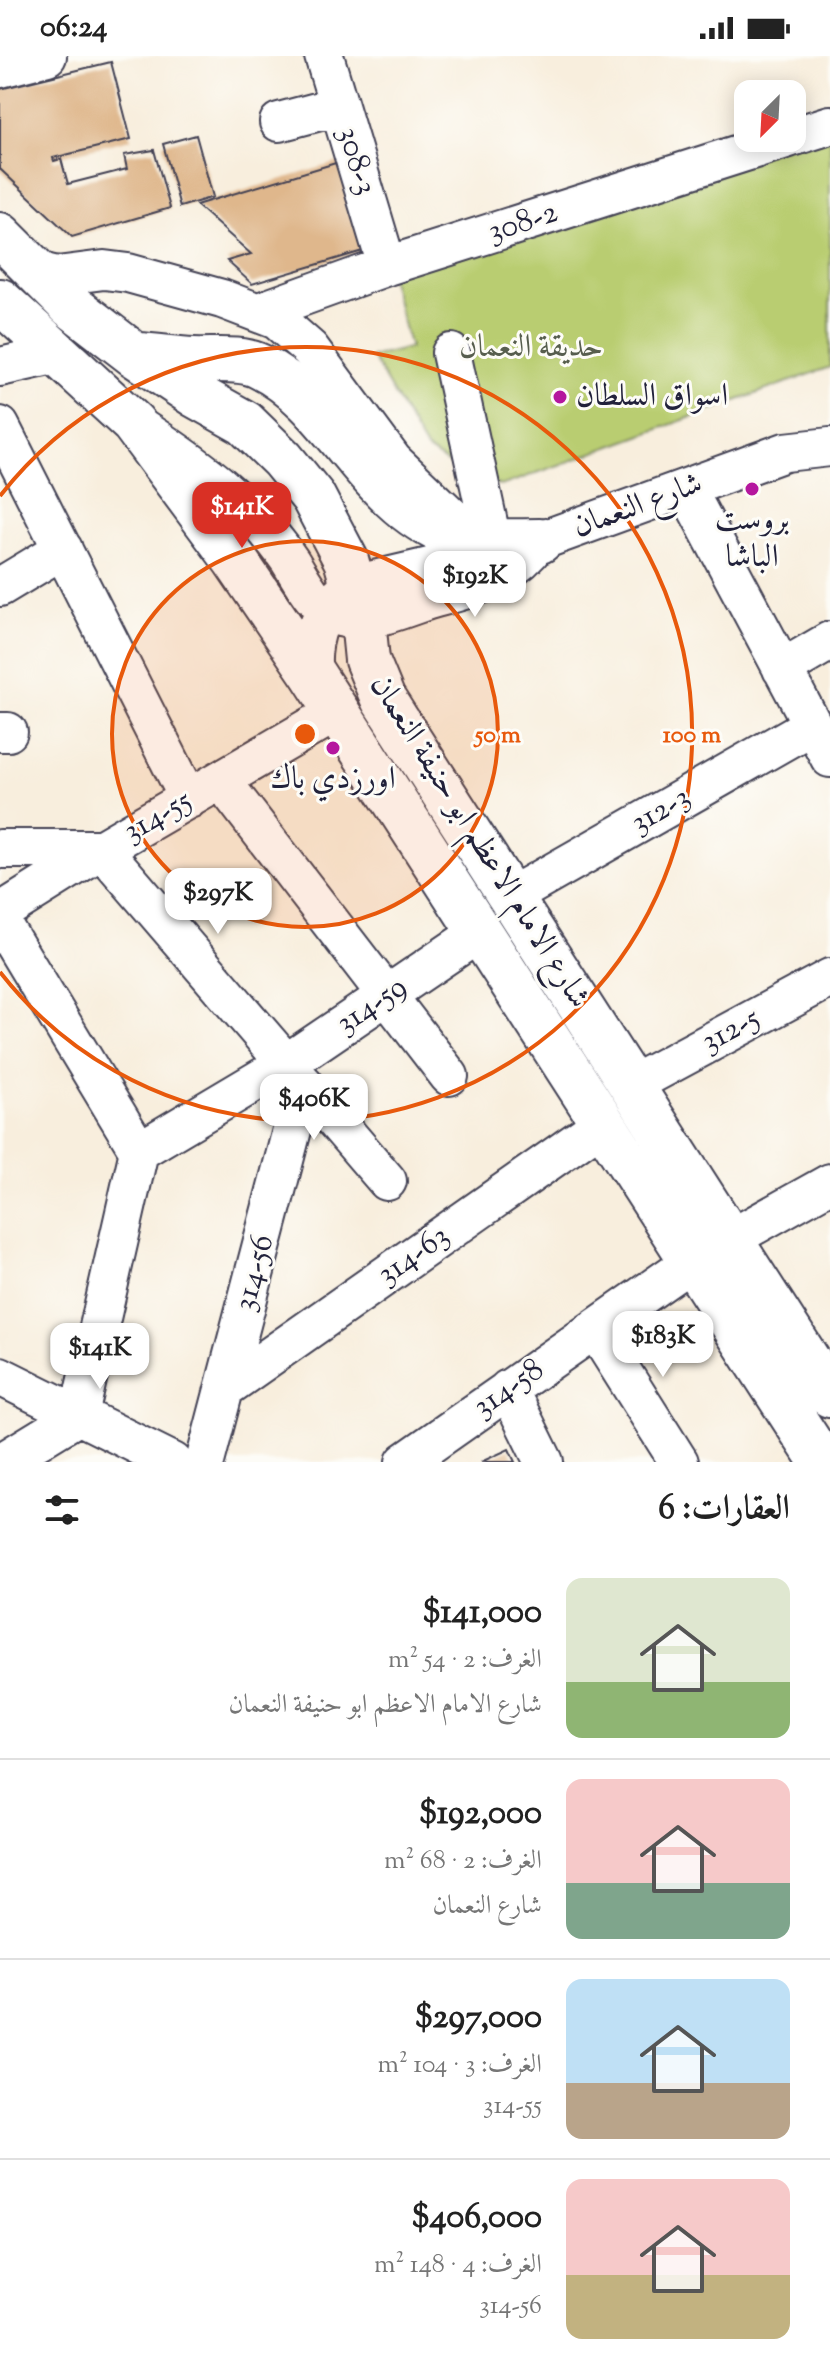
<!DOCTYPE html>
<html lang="ar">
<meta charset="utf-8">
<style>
body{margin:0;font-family:"Sorts Mill Goudy",Amiri,serif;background:#f6f6f6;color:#222;direction:rtl;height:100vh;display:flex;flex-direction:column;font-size:30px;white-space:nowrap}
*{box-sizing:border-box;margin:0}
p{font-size:26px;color:#767676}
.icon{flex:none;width:44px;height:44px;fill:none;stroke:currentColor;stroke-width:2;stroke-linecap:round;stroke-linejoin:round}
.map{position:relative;height:1406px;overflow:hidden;direction:ltr}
.drawer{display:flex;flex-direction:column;background:#fff;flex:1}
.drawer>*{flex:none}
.needle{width:52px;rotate:204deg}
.controls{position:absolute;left:734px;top:24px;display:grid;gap:16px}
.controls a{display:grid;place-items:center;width:72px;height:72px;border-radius:16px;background:#fff;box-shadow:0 4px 20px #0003;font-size:40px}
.price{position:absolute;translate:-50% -68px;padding:0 18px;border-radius:16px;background:#fff;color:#222;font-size:26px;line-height:52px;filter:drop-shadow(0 2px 4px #0008)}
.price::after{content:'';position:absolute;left:50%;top:48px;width:24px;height:18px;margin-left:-12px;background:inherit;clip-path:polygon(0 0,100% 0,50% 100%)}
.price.selected{background:#d93025;color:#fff}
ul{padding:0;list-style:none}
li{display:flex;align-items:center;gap:24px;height:200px;padding:0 40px}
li+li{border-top:2px solid #e0e0e0}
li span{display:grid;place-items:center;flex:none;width:224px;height:160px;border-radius:16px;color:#555}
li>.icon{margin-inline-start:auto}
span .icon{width:96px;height:96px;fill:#fffc;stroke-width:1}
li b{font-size:34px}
h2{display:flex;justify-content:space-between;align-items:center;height:96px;padding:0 40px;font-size:34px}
.status{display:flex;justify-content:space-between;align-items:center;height:56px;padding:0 40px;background:#fff;direction:ltr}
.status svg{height:22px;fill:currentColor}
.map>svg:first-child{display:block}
.green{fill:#b9cd71;stroke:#6e7856;stroke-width:2}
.building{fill:#dfb78c}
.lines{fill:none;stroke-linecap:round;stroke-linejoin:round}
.minor-casing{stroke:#424153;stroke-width:42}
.major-casing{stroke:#424153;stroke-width:48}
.minor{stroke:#fff;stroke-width:38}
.major{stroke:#fff;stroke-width:44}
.ring{fill:none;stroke:#e8590c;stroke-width:4}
.poi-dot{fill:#b5179e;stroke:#fdfcf7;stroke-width:3}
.labels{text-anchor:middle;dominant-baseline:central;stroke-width:6;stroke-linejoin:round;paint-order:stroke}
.street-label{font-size:32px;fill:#22223b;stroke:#fdfcf7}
.park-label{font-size:32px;fill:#575e4e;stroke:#fdfcf7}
.poi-label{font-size:32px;fill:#22223b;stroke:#fdfcf7}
.centre{fill:#e8590c;stroke:#fdfcf7;stroke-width:4}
.ring-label{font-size:24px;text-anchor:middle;font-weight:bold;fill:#e8590c;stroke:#fdfcf7;stroke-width:6;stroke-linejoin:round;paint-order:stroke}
</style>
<div class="status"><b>06:24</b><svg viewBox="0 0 49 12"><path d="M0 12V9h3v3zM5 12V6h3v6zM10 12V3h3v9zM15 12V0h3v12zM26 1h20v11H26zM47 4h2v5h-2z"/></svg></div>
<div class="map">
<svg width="830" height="1406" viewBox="0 0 830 1406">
<rect width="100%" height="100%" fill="#fdfcf7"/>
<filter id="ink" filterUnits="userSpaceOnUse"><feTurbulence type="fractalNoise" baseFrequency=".0125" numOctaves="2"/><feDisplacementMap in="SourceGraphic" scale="16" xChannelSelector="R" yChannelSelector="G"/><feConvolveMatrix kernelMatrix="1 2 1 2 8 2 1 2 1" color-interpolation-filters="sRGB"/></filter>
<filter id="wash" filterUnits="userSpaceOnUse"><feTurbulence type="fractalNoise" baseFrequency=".006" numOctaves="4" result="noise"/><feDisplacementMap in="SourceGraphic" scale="32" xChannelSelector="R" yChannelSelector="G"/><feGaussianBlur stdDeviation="1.8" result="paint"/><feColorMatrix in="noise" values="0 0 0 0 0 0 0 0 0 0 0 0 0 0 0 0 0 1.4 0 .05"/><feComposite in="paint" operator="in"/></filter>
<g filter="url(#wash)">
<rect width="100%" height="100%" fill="#f8eedd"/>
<path class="green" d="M830,77v234l-329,119 -40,-14 -35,-23 -54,-92 38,-9 -23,-82z"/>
<g id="blocks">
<path class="building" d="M111,6l20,77 -78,19 1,3 7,-2 7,25 59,-15 -3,-14 30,-5 16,58 -98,29 -72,-68v-80z
M196,79l17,62 -33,10 -17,-63z
M339,106l27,88 -114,34 -25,-23 24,-7 -55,-49z
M509,1393l6,13h-34z"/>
</g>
</g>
<g filter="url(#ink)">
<use href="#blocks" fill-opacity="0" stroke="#424153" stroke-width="2"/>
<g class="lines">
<defs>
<path id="minor" d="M324,0l63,210
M0,12l47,-12
M279,66l60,-16
M792,81l38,-12
M36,215l21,5 47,-6 24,3 94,26 55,21 33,29 83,112 63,60 20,11
M259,256l128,-46 402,-128
M451,297l41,188
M0,311l58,-13
M0,370l189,373
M145,375c55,36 108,75 145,130 12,19 25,47 47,55 30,11 67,-9 95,-17 36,-10 72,-18 98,-47
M686,432l144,270
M0,531l63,-38
M782,613l48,-28
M312,617c-2,-37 8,-67 41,-88l187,-44 245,-89 45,-5
M0,676h8
M221,724l228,296
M0,793h102l285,332
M510,841l302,-172
M0,857l102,-64 216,-126
M0,865l139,230 -60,264 -77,47
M631,1029l199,-107
M139,1095l148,-88 193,-131
M730,1183l100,-56
M595,1273l84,133
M0,1320l173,86
M224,1333l379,-266
M508,1333l36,73
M205,1406l99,-378
M405,1406l287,-201"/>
<path id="major" d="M0,179l70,70 65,50 60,40 50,28 37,36 31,38 33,63 17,60 4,40 16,39 447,696
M0,245l133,122 102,137 77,113 510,789
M138,299c19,1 37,4 55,5 20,1 48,-3 66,6 77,37 107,137 190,168 29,10 61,7 91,7"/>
</defs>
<use href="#minor" class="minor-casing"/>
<use href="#major" class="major-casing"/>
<use href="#minor" class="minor"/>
<use href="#major" class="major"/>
</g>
</g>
<circle cx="305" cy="678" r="193" fill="#e8590c" fill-opacity=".12"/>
<g class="ring">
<circle cx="305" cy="678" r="193"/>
<path d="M0 440A387 387 0 1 1 0 916"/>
</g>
<g class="poi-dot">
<circle cx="560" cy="341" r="8"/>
<circle cx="752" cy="433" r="8"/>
<circle cx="333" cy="692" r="8"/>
</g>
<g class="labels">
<g class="street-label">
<text transform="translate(356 105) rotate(73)">308-3</text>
<text transform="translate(523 167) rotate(-18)">308-2</text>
<text transform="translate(638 450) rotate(-20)">شارع النعمان</text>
<text transform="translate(661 755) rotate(-30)">312-3</text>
<text transform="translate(158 761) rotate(-30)">314-55</text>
<text transform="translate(479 786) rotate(58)">شارع الامام الاعظم ابو حنيفة النعمان</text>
<text transform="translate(372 950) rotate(-34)">314-59</text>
<text transform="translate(731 975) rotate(-28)">312-5</text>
<text transform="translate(414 1200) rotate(-35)">314-63</text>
<text transform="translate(255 1217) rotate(-75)">314-56</text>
<text transform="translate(509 1333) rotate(-35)">314-58</text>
</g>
<g class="park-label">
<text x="531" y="292">حديقة النعمان</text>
</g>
<g class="poi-label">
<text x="576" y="341" text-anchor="start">اسواق السلطان</text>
<text x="752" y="465">بروست<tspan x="752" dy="37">الباشا</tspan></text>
<text x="333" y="724">اورزدي باك</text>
</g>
</g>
<circle cx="305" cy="678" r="12" class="centre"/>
<g class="ring-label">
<text x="498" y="686">50 m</text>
<text x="692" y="686">100 m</text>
</g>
</svg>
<div class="controls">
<a><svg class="needle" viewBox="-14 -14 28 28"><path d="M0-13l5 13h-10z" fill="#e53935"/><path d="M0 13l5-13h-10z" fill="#767676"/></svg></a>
</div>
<b class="price selected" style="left:242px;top:494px">$141K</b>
<b class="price" style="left:475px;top:563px">$192K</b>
<b class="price" style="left:218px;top:880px">$297K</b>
<b class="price" style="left:314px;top:1086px">$406K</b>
<b class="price" style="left:663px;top:1323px">$183K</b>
<b class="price" style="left:100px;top:1335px">$141K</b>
</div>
<section class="drawer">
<h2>العقارات: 6<svg class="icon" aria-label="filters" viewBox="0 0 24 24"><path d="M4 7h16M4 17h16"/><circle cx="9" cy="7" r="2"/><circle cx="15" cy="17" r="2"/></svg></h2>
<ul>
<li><span style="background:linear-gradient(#dfe7d0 65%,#8fb573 0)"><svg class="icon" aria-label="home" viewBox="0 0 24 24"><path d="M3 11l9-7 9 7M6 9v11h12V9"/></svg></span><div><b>$141,000</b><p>الغرف: 2 · 54 m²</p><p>شارع الامام الاعظم ابو حنيفة النعمان</p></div></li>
<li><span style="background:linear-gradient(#f6c9c9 65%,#7fa58c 0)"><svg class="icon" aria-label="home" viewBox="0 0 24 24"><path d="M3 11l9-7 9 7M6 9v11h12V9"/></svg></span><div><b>$192,000</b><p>الغرف: 2 · 68 m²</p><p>شارع النعمان</p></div></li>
<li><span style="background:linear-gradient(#bfe0f5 65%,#b9a48a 0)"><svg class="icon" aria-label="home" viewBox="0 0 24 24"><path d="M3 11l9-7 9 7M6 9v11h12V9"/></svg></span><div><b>$297,000</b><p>الغرف: 3 · 104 m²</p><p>314-55</p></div></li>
<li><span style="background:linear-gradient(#f6c9c9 60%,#c2b280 0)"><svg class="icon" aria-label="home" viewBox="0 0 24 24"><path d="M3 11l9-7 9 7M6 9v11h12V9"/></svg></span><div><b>$406,000</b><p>الغرف: 4 · 148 m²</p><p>314-56</p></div></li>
</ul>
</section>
